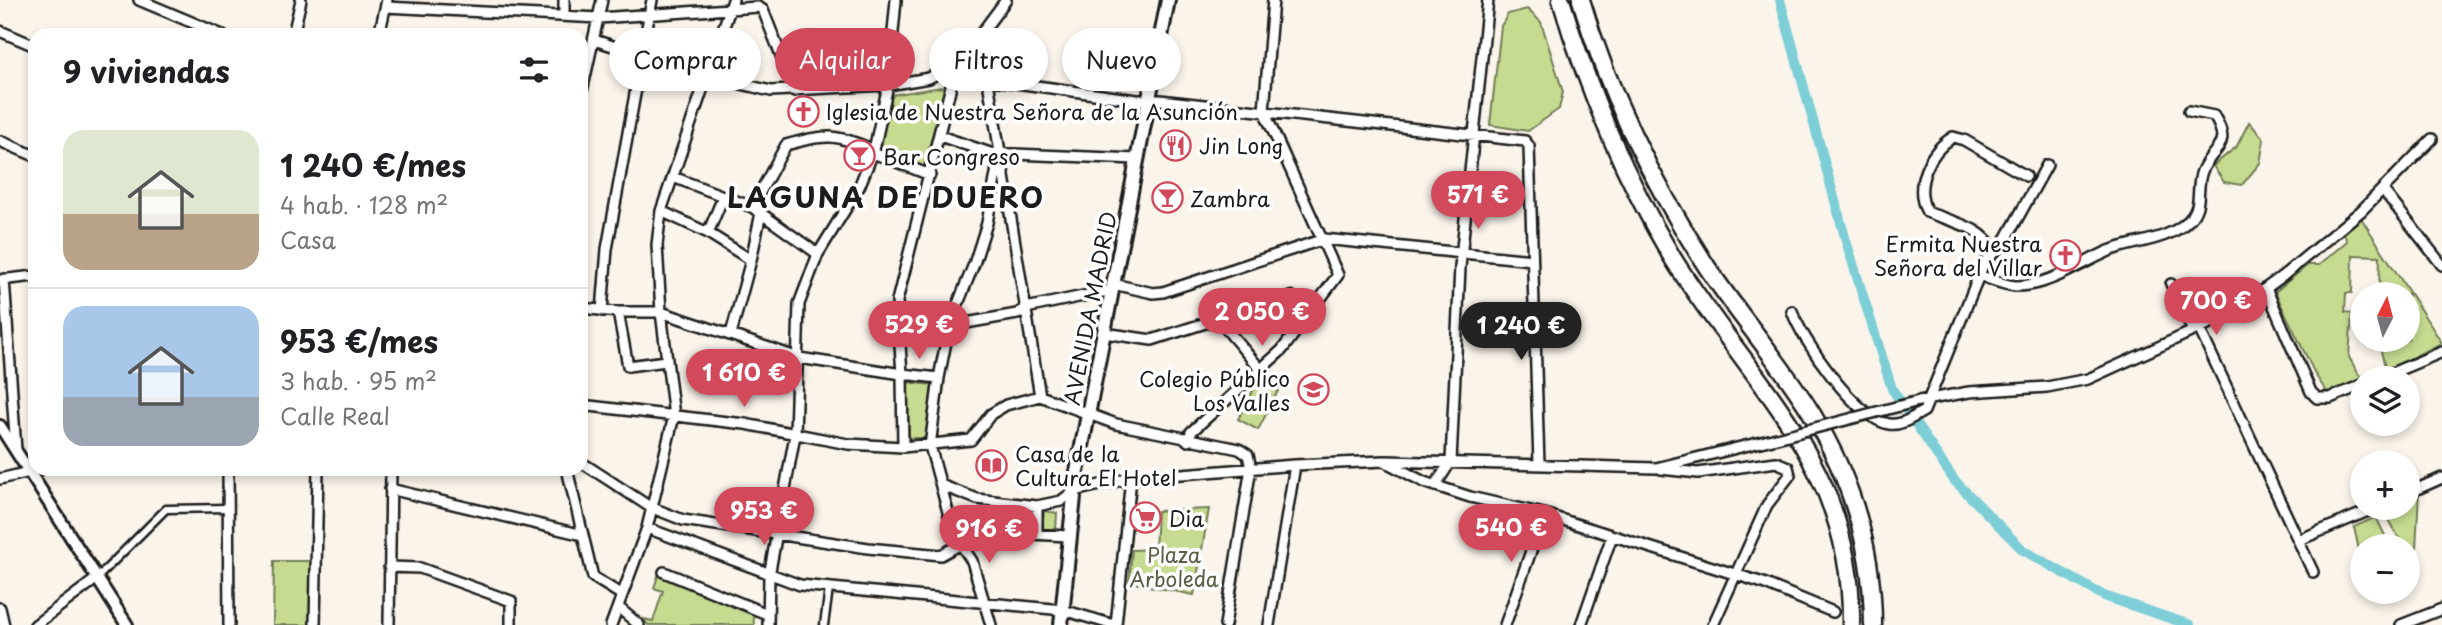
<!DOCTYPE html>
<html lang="es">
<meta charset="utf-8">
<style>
body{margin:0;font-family:"Playpen Sans",sans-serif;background:#f2f2f2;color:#202124;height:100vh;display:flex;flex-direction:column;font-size:26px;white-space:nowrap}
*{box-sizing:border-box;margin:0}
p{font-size:23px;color:#757577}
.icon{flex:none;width:38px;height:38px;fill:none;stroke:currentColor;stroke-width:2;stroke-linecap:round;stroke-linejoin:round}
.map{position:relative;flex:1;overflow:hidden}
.drawer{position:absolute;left:28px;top:28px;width:560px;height:448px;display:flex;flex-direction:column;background:#fff;border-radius:21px;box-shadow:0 4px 10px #0003}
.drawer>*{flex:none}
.guide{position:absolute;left:609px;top:28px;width:665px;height:63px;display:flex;gap:14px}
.needle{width:46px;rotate:6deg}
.fabs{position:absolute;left:2350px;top:282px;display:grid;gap:14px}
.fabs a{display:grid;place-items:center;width:70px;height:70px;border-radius:50%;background:#fff;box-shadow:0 4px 10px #0003;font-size:35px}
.price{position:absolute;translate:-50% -60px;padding:0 16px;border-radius:24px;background:#d1495b;color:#fff;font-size:23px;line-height:46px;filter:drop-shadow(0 2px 4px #0008)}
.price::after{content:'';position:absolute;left:50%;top:42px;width:21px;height:16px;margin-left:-10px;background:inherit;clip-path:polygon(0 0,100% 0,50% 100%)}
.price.selected{background:#222;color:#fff}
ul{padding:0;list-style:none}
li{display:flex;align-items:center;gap:21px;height:175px;padding:0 35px}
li+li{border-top:2px solid #e0e0e0}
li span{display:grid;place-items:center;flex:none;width:196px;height:140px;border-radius:21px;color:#555}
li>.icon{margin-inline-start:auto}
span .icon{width:84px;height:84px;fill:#fffc;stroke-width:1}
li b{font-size:30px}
h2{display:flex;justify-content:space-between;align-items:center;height:84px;padding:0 35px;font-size:30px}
.chip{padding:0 24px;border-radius:32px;background:#fff;box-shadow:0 4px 10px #0003;font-size:24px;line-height:63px}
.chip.selected{background:#d1495b;color:#fff}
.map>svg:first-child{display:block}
.green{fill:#c6db90;stroke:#717c56;stroke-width:2}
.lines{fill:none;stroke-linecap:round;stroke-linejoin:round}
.canal{stroke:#7dced6;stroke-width:10}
.pedestrian-casing{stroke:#1c1c1c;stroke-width:11}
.minor-casing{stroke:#1c1c1c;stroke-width:14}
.tertiary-casing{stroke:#1c1c1c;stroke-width:16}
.secondary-casing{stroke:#1c1c1c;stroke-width:18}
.motorway-casing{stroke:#1c1c1c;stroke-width:21}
.pedestrian{stroke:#fff;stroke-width:6}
.minor{stroke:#fff;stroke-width:9}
.tertiary{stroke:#fff;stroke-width:10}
.secondary{stroke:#fff;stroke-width:12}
.motorway{stroke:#fff;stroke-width:16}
.minor-bridge-casing{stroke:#1c1c1c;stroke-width:14;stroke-linecap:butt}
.minor-bridge{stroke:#fff;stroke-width:9}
.labels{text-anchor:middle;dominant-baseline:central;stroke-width:7;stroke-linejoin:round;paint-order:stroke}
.poi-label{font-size:21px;fill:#1c1c1c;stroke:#fff;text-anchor:start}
.street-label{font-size:21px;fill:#1c1c1c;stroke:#fff}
.park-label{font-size:21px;fill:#585f45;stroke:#fff}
.district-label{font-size:28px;font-weight:bold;letter-spacing:2px;fill:#1c1c1c;stroke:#fff}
</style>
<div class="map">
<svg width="2442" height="625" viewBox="0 0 2442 625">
<rect width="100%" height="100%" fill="#faf4eb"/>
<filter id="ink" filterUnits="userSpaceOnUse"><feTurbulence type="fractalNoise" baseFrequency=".0143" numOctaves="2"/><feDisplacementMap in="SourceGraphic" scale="14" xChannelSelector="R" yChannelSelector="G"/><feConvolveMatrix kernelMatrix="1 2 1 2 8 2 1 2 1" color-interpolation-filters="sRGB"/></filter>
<g filter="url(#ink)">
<path class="green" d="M1527,9l14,13 22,70 -4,17 -31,22 -38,-6 11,-99 7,-12z
M941,87l4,4 -21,76 -45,-17 13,-55z
M2249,122l15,17 -4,24 -18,22 -18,-3 -11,-16 24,-20z
M2361,218l81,125 -56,27 -8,-30h30v-46h-29l1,-38 -27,-1 -1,38h-6l-1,19 7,1 -3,44 10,18 8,3 -40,14 -11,-16 -41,-84 33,-27h11l28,-24 -3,-8z
M1259,379l20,10 -21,41 -20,-11z
M906,382l26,3 -5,53h-20z
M2419,492l-3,57h-8v-3h-5l-20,-38h25v-11z
M1209,509l-15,86 -65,-13 3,-32 23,-1 2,-38z
M1044,511l13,2 -1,17 -14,-1z
M2376,517l14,29h-28v18l-8,-37z
M274,561h42l-1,64h-42z
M658,576l95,36 1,13h-106l-4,-6 9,2 10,-30 -9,-3z"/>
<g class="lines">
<path class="canal" d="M1780,0l66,241 46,148 62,91 69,70 81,46 86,29"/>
<defs>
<path id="pedestrian" d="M1218,319l74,-24 20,17
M96,579l70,-70 63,-1
M824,625l5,-36"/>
<path id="minor" d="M139,0l83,35
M386,7l213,11 159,-11 5,3 32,81
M564,16v-16
M0,31l35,15
M293,35l8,-35
M379,35l8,-35
M594,40l113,36 64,15 117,-6 41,-7 19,-10 32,-33 26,-35
M987,79l150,21h23l365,41 4,5 10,318
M581,96l21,-96
M940,136l50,17 147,6
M0,141l35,15
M873,153l57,22
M1002,164l38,232
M673,177l79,30 66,47
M2383,190l59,75
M752,207l34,-62c40,-12 50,-11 88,5
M661,211l47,22 43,27 -20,74
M708,233l15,-36
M1995,252c-12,-26 -44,-30 -68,-40 -14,-26 2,-60 26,-75l11,3 62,36
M751,260l10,-47
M1979,275c11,4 24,10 36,11 32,1 66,-23 94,-35 25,-10 59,-10 79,-30 16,-15 7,-32 14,-50 11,-25 31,-24 12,-55l-25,-5
M4,279l12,171
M0,280l35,-4
M1113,284l40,9 10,-1 161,-53 208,21
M2171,284l22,47
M2266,288l45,104 6,6h13l32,-13
M581,308l37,4h43l138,46 103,16 -5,-73 56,-223 -5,-10
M602,311l5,-62 45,-249
M1792,311c10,29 64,108 97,113 13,2 24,-7 35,-13l60,-148 21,-22 42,-76
M618,312l10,54 38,-5
M949,326l68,-12 9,-6 86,-18
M2199,328l114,244
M1104,333l48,7 66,-21 43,51
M939,378l10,-52 25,-62 13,-41 13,-71 -20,-117
M2380,378l62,-26
M1919,401l50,-9 78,-5 41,-8 127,-58 28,-16 41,-30 77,-64 71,-72
M581,405l164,19 103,20 55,3 68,-7 20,-26 15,-9 34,-9 76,28 123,25 9,6 3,13 -26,157
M1188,441l3,-9 91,-82 56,-75 -74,-164 9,-111
M903,447l-1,-73 37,4 -9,68 24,88 18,27 19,64
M1386,461l270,7 105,-26
M581,462l69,45 33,13 185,28 73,7 18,-10
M228,469l1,156
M567,469l26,108 29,18
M1661,469l37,4 78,-11 12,5 2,8 -23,30 -54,120
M0,479l42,-10
M943,486l34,13 60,7 24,-5 13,-10 57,-13 164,-13 89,-4 40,21 46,15 74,17 219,69 70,29
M1435,486l16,-25 9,-194 28,-267
M390,489l193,46
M2408,493l34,-15
M1037,506v27
M647,528l153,57 263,25 51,15
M993,532l75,4
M2299,540l76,-32
M389,567l31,1 91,33v24
M664,572l103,42
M618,607l21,18
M0,608l4,17
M35,625l61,-46
M315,625l3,-156
M389,625l2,-156
M611,625l36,-97 27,-112 -13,-104 -4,-67 4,-34 72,-211
M768,625l1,-49 26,-141 4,-131 19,-50 41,-67 15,-37 14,-65 8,-85
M1116,625l15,-147
M1269,625l26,-160
M1505,625l39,-111
M1581,625l31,-89
M2401,625l41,-16"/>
<path id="tertiary" d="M0,426l127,199"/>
<path id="secondary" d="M1061,625l15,-148 92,-477"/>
<path id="motorway" d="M1561,0c27,90 63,176 111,257 78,127 182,205 179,368
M1581,0c28,95 73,185 126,267 33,50 74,96 105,147 39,64 61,136 61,211"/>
</defs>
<use href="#pedestrian" class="pedestrian-casing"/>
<use href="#minor" class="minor-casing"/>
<use href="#tertiary" class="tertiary-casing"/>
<use href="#secondary" class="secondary-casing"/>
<use href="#motorway" class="motorway-casing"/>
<use href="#pedestrian" class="pedestrian"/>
<use href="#minor" class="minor"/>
<use href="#tertiary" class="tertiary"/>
<use href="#secondary" class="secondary"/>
<use href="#motorway" class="motorway"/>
<defs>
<path id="minor-bridge" d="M1761,442l158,-41"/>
</defs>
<use href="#minor-bridge" class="minor-bridge-casing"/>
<use href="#minor-bridge" class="minor-bridge"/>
</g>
</g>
<defs>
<symbol id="church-ring" viewBox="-11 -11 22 22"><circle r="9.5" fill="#fff" stroke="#d1495b" stroke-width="1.5"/><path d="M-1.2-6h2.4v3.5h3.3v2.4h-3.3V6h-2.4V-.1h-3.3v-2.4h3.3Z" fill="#d1495b"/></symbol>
<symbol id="restaurant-ring" viewBox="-11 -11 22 22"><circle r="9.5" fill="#fff" stroke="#d1495b" stroke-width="1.5"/><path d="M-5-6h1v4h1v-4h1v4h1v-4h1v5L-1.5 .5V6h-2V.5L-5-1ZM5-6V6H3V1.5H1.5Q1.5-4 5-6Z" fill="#d1495b"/></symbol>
<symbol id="bar-ring" viewBox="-11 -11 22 22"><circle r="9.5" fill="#fff" stroke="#d1495b" stroke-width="1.5"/><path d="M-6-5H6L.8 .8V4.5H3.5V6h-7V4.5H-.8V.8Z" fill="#d1495b"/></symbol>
<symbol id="school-ring" viewBox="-11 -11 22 22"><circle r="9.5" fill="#fff" stroke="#d1495b" stroke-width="1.5"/><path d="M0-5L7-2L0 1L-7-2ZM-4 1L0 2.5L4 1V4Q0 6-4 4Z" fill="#d1495b"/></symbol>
<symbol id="library-ring" viewBox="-11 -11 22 22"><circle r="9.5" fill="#fff" stroke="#d1495b" stroke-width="1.5"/><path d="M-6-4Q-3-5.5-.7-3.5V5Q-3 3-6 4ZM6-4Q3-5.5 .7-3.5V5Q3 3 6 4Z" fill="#d1495b"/></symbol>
<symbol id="supermarket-ring" viewBox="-11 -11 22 22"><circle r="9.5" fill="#fff" stroke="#d1495b" stroke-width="1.5"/><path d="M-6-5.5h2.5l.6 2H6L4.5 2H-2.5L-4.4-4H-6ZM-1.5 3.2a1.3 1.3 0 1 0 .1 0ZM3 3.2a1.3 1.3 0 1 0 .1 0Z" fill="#d1495b"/></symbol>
</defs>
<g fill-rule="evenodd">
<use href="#church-ring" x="786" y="94" width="35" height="35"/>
<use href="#restaurant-ring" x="1158" y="128" width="35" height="35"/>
<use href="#bar-ring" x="842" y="138" width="35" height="35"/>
<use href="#bar-ring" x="1150" y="180" width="35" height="35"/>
<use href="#church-ring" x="2048" y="238" width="35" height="35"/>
<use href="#school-ring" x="1296" y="372" width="35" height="35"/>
<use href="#library-ring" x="974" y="448" width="35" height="35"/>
<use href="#supermarket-ring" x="1128" y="500" width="35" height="35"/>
</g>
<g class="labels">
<g class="poi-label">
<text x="826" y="111">Iglesia de Nuestra Señora de la Asunción</text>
<text x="1199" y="145">Jin Long</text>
<text x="883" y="156">Bar Congreso</text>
<text x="1190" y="198">Zambra</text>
<text x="2042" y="243" text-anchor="end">Ermita Nuestra<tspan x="2042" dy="24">Señora del Villar</tspan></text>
<text x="1290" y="378" text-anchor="end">Colegio Público<tspan x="1290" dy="24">Los Valles</tspan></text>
<text x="1015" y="453">Casa de la<tspan x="1015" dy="24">Cultura El Hotel</tspan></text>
<text x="1169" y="518">Dia</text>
</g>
<g class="street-label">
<text transform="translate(1089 308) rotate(-79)">AVENIDA MADRID</text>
</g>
<g class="park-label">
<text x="1174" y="554">Plaza<tspan x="1174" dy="24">Arboleda</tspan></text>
</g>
<g class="district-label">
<text x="886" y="196">LAGUNA DE DUERO</text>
</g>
</g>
</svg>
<div class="fabs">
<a><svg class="needle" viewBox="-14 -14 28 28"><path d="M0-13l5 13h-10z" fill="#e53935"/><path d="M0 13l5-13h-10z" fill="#757577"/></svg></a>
<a><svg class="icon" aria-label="layers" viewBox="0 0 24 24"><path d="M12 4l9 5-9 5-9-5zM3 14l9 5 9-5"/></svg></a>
<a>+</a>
<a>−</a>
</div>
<b class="price" style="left:1478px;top:231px">571 €</b>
<b class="price" style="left:2216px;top:337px">700 €</b>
<b class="price" style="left:1262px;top:348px">2 050 €</b>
<b class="price" style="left:919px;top:361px">529 €</b>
<b class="price selected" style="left:1521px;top:362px">1 240 €</b>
<b class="price" style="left:744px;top:409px">1 610 €</b>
<b class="price" style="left:764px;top:547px">953 €</b>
<b class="price" style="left:1511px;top:564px">540 €</b>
<b class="price" style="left:989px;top:565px">916 €</b>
<div class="guide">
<a class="chip">Comprar</a>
<a class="chip selected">Alquilar</a>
<a class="chip">Filtros</a>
<a class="chip">Nuevo</a>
</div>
<section class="drawer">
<h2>9 viviendas<svg class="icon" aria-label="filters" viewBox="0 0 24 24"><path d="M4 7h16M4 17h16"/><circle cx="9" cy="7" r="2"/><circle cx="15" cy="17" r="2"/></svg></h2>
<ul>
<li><span style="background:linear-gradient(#dfe7d0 60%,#b9a48a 0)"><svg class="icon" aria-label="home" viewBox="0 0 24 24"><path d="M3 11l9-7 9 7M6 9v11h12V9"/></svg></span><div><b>1 240 €/mes</b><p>4 hab. · 128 m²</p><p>Casa</p></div></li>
<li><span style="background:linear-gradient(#a9c7e8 65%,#9aa5b1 0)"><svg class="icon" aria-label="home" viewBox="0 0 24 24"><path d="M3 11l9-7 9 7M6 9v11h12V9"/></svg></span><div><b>953 €/mes</b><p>3 hab. · 95 m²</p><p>Calle Real</p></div></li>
</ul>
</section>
</div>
